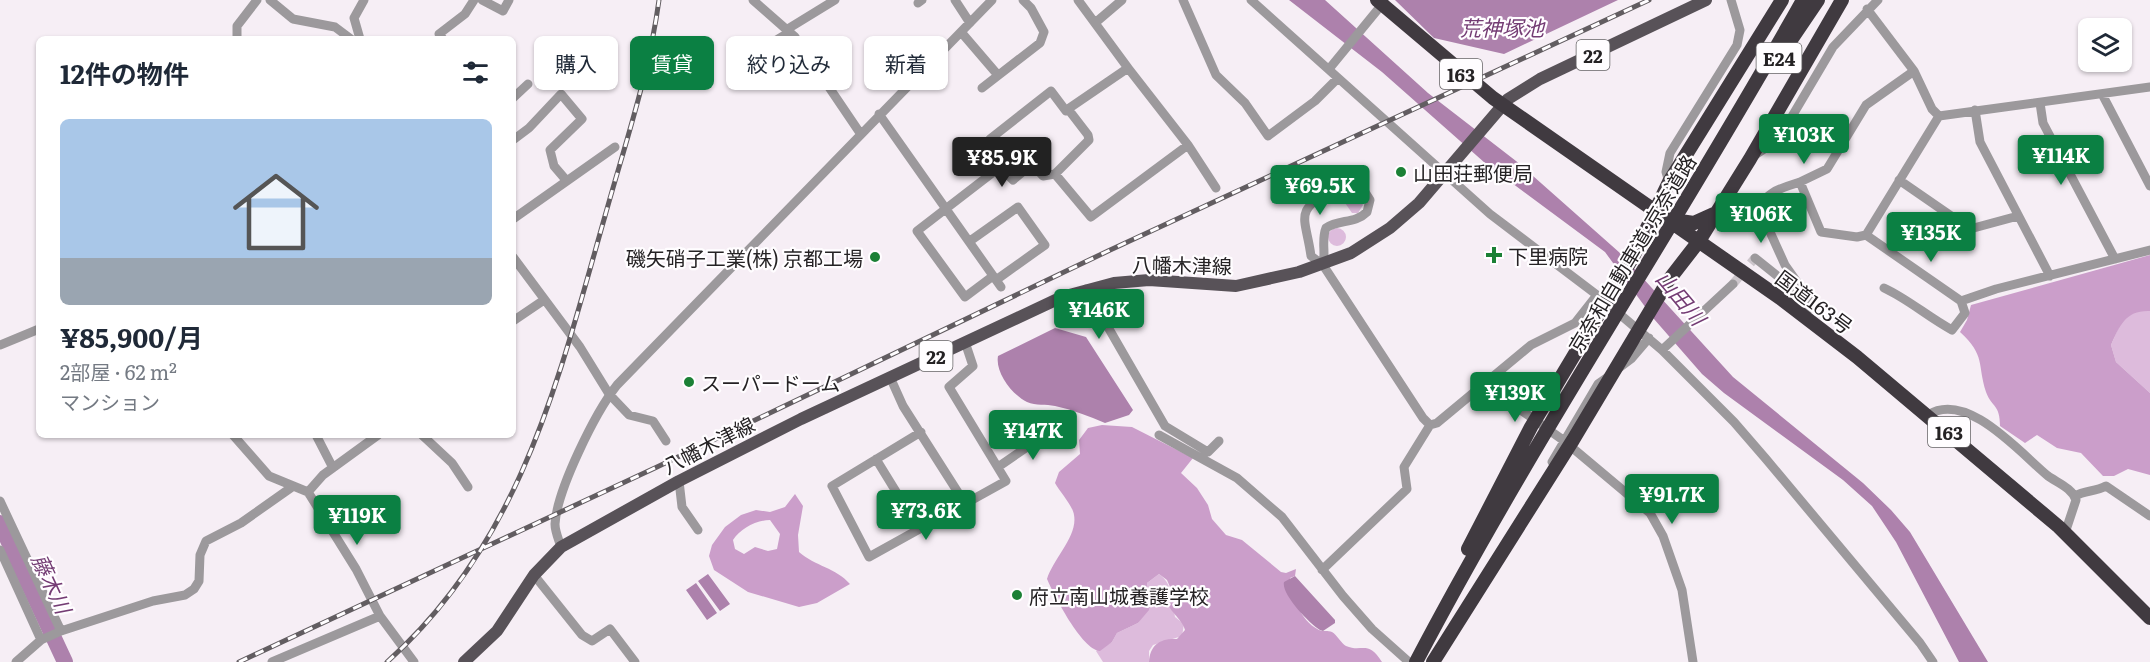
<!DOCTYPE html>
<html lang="ja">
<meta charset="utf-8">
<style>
body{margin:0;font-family:Literata,"Noto Sans JP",serif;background:#f2f2f3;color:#1f2937;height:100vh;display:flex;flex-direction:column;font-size:22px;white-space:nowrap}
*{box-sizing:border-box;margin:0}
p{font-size:20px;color:#747a83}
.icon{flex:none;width:33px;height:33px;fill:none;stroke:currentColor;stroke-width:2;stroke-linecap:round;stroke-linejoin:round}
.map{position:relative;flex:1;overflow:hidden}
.side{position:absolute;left:36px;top:36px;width:480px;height:402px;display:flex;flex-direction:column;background:#fff;border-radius:9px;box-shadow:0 2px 4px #0004}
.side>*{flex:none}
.top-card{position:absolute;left:534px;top:36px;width:570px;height:54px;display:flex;gap:12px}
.buttons{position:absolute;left:2078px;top:18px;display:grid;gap:12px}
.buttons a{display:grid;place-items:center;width:54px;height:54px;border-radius:9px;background:#fff;box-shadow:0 2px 4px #0004;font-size:30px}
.price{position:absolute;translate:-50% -51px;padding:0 14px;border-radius:6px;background:#0b8043;color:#fff;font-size:20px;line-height:39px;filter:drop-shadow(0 2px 3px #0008)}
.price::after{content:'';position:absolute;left:50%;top:36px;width:18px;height:14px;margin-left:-9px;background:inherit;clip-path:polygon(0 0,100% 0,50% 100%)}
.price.on{background:#222;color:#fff}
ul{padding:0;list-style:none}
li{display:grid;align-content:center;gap:12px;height:318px;padding:0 24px}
li span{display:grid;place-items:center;height:186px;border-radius:9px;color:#555}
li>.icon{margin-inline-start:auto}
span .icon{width:108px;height:108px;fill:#fffc;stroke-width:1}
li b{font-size:26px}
h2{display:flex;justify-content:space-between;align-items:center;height:72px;padding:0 24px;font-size:26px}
.chip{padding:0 21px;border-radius:9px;background:#fff;box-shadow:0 2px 4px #0004;font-size:21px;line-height:54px}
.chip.on{background:#0b8043;color:#fff}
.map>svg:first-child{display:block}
.green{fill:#ddbbdc}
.forest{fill:#cb9eca;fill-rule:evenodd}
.water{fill:#ad81ac}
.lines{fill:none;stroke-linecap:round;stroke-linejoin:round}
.river{stroke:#ad81ac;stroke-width:16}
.minor-tunnel{stroke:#ccc5cb;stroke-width:9;stroke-dasharray:9 4.5;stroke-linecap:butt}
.minor{stroke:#9c999c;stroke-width:9}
.major{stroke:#585258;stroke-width:12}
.highway{stroke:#403a40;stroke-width:14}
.rail-casing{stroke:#625d61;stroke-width:5}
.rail{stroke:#fffdff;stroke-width:3;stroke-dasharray:9;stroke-linecap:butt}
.poi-dot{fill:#1b8035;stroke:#fffdff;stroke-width:2}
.labels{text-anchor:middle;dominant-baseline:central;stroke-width:4.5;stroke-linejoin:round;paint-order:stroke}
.shield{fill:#fffdff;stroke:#666466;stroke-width:1.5}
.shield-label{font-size:18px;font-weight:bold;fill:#252224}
.poi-label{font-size:20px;fill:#252224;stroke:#fffdff;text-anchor:start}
.street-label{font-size:20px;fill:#252224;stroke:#fffdff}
.water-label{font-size:21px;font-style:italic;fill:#743c74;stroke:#fffdff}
</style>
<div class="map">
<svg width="2150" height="662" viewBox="0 0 2150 662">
<rect width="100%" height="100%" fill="#f6eef5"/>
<path class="green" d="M1346,192l11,1 6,12 -5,8h-6l-9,-13v-7z
M1328 237a9 9 0 1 1 18 0a9 9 0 1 1-18 0Z
M2138,310l12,1v82l-34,-31 -5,-17 11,-25z
M1159,574c14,10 13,26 16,43l9,7 -2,12 -29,9 -4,6v11h-46l-7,-11 16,-9 5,-9 21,-10 12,-18 -3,-22z"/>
<path class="forest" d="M2150,255v56c-24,-1 -30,14 -39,34l5,17 34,31v82l-22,-6 -14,7h-11l-22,-23 -24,-5 -20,-13 -12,8 -25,-17c0,-22 -8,-18 -14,-34 -9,-28 0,-36 -26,-60l7,-12 4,-15z
M1102,425l30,2 61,31 -12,15 16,15 11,17 4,14 14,16 16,5 39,32 5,1 10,-4 -1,7 -5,2c5,20 8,41 29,52 4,2 9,0 13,2 5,3 9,11 14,14 16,7 22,-7 36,16h-233c1,-17 11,-24 28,-23l8,-9c-3,-12 -17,-18 -20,-34l5,-9 -3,-7 -8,-6 -12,9 3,21 -1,6 -11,13 -21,10 -5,9 -12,9c-18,-1 -46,-56 -53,-72 6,-20 31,-43 27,-64 -1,-9 -14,-23 -19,-32l4,-11 21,-18 -1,-14 9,-12z
M795,494l8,12 -5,29 1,17c16,14 37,16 51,32l-33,19 -18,4 -51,-15 -34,-22 -5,-14 3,-11 13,-18 16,-12 15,-5 14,2 15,-5zM770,520l10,14 -3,15 -9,2 -13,-4 -11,7 -9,-5 -2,-9c7,-11 23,-20 37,-20z"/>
<path class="water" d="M1289,0h36l103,93 88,68 104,92 113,124 130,106 28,27 19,22 78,130h-29l-63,-120 -24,-36 -29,-26 -119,-87 -22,-19 -48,-55 -49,-67 -120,-89 -103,-91z
M1395,0h223l-114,54 -70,-16z
M1055,328l31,9 47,73 -4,5 -24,8c-16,-7 -32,-13 -50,-17 -9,-2 -19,0 -28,-4 -15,-7 -32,-30 -29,-46z
M708,574l22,30 -10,7 -22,-30z
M1295,576l40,44v3l-12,8 -3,-1c-11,-7 -39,-36 -36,-48z
M696,583l21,30 -10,7 -21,-30z"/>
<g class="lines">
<path class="river" d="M0,523l65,139"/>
<path class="minor-tunnel" d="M1733,284l22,-26"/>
<path class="minor" d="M270,0l23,19 42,8 16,12
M482,0l21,11 6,-11
M753,0l42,37 65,96
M955,0l15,23
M1078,0l50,68
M1183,0l33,75 29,28 23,33 47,-35 23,-23
M1251,0l239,214 107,81 65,55 72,72 32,37 154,184 13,19
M918,3l4,-3
M1867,9l47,62 18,38 7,7
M1095,23l27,-23
M786,30l49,-30
M961,32l36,42
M237,39v-13l20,-26
M360,39l-6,-21 10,-18
M443,39l-4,-5 26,-20 9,-14
M755,53l33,-20
M1329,69l55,-67
M1914,71l-48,34 -39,64 -27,13 21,50 36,5 9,-2 73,-119 211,-29
M982,88l58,-45 4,-11 -13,-24 -8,-8
M2102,94l48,92
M513,98l15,-14
M2040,103l3,20 72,136
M1975,110l5,32 70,134
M879,114l122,173
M990,139l61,-48 15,20 2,-2
M513,140l16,-12 32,-34 21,25 -32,31 4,16 12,14
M1188,145l-97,72 -36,-43 34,-34 -1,-5 -20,-26 60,-41 60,77 28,43
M1752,157l26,-17 55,-93 45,-47
M1899,180l71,49 48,-13
M1669,182l-3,-10 4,-19 67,-108 3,-15 -9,-30
M1800,182c-15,5 -39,10 -39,30l24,53 27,38 -8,13
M513,219l102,-72
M1866,235l95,66 35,-12 154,-39
M970,241l48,-34 27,38 -49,35
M513,257l67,90 29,47 20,21 24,6 13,20
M1755,258l50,40
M1323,265c3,-13 -2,-25 3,-37 13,-9 29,-4 41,-16l3,-12 -9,-14c-10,-3 -18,0 -27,4 -42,20 -28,28 -23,66l12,9 100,153 7,7
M993,276l-28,21 -48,-66 83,-64 13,13 19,-16 11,12 12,-2
M1884,288c24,11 44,29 68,42l13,-17 -4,-12
M1086,289l79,137 43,26 11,-11
M513,321l31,-21
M0,345l39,-16
M1662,350l71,-66
M1619,368l12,-9 18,-21
M890,377l13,29 63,99
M1484,384l79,56 87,73 13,23 19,54 11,72
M1928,415c39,-25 92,38 120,61 10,7 24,12 28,24l-11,33
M921,432l-89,54 37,71 137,-76 -57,-94 24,-21 -8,-24
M233,435l36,41 39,16 48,77 24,47 34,46
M316,435l17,33
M422,435l30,28 16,24
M1159,435l78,43 45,39 61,79 29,33 37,33
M876,459l43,70
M1552,462l46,-78 10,-7
M998,467l51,-35
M679,481l3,26 16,23
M308,492l15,-17 55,-40
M2075,496c10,-6 20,-4 31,-10l44,30
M0,501l61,130
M561,547c-2,-7 -6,-15 -6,-23 2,-34 40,-111 62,-139l375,-385
M0,550l41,90
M1322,570l85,-81 -3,-22 26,-42 7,-2 94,-78 44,-22 22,-28
M534,575l48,60 10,6 18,-12 25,33
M16,662l25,-22 20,-9 92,-30 32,-6 9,-6 5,-8 1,-26 6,-14 35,-18 51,-36
M272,662l108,-46"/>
<path class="major" d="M464,662l33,-31 37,-56 27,-28 118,-66 122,-62 261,-122 52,-14 35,-3 87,6 63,-14 52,-19 39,-25 29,-25 89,-104 32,-20 166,-79"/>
<path class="highway" d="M1377,0l116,98 287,200 77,59 202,170 91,91
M1778,59l40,-59
M1673,220l21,3 20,-9
M1468,549l63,-122 102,-170 36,-75 113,-182
M1416,662c119,-227 262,-439 387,-662
M1433,662l140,-222 95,-159 31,-40 51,-82 92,-159"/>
<defs>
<path id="rail" d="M239,662l418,-195 451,-216 541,-251
M387,662c134,-120 171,-281 218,-446 20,-72 44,-142 54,-216"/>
</defs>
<use href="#rail" class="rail-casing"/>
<use href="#rail" class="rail"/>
</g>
<g class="poi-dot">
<circle cx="1401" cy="172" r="6"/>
<path d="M1491 246h6v6h6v6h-6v6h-6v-6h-6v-6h6z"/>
<circle cx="875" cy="257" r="6"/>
<circle cx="689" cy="382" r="6"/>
<circle cx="1017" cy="595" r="6"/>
</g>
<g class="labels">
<g class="shield">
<rect x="1576.5" y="40" width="33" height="30" rx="4.5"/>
<rect x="1756.5" y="43" width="45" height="30" rx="4.5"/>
<rect x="1440" y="59" width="42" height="30" rx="4.5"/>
<rect x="919.5" y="341" width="33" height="30" rx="4.5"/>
<rect x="1928" y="417" width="42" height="30" rx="4.5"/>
</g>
<g class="shield-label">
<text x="1593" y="55">22</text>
<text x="1779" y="58">E24</text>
<text x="1461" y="74">163</text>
<text x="936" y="356">22</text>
<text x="1949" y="432">163</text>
</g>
<g class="poi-label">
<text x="1413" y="172">山田荘郵便局</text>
<text x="1508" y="255">下里病院</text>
<text x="863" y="257" text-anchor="end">磯矢硝子工業(株) 京都工場</text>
<text x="701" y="382">スーパードーム</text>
<text x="1029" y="595">府立南山城養護学校</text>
</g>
<g class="street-label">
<text transform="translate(1631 253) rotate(-59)">京奈和自動車道;京奈道路</text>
<text transform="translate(1182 264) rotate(1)">八幡木津線</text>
<text transform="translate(1815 301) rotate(37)">国道163号</text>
<text transform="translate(708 444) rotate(-27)">八幡木津線</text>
</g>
<g class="water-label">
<text x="1502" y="26">荒神塚池</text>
<text transform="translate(1682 297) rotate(50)">山田川</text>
<text transform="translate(53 583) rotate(65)">藤木川</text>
</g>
</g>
</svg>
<div class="buttons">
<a><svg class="icon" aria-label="layers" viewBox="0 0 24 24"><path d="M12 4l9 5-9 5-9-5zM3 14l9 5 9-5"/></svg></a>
</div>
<b class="price" style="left:1804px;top:165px">¥103K</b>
<b class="price" style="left:2061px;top:186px">¥114K</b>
<b class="price on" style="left:1002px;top:188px">¥85.9K</b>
<b class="price" style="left:1320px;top:216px">¥69.5K</b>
<b class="price" style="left:1761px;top:244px">¥106K</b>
<b class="price" style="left:1931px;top:263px">¥135K</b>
<b class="price" style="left:1099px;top:340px">¥146K</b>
<b class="price" style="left:1515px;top:423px">¥139K</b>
<b class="price" style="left:1033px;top:461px">¥147K</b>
<b class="price" style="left:1672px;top:525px">¥91.7K</b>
<b class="price" style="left:926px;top:541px">¥73.6K</b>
<b class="price" style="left:357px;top:546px">¥119K</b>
<div class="top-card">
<a class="chip">購入</a>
<a class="chip on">賃貸</a>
<a class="chip">絞り込み</a>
<a class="chip">新着</a>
</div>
<section class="side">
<h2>12件の物件<svg class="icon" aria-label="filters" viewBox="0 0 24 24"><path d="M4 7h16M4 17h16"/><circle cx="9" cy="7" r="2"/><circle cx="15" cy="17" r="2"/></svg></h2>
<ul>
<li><span style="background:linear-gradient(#a9c7e8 75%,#9aa5b1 0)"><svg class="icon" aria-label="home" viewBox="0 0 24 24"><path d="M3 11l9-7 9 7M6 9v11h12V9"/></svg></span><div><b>¥85,900/月</b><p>2部屋 · 62 m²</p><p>マンション</p></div></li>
</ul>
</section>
</div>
